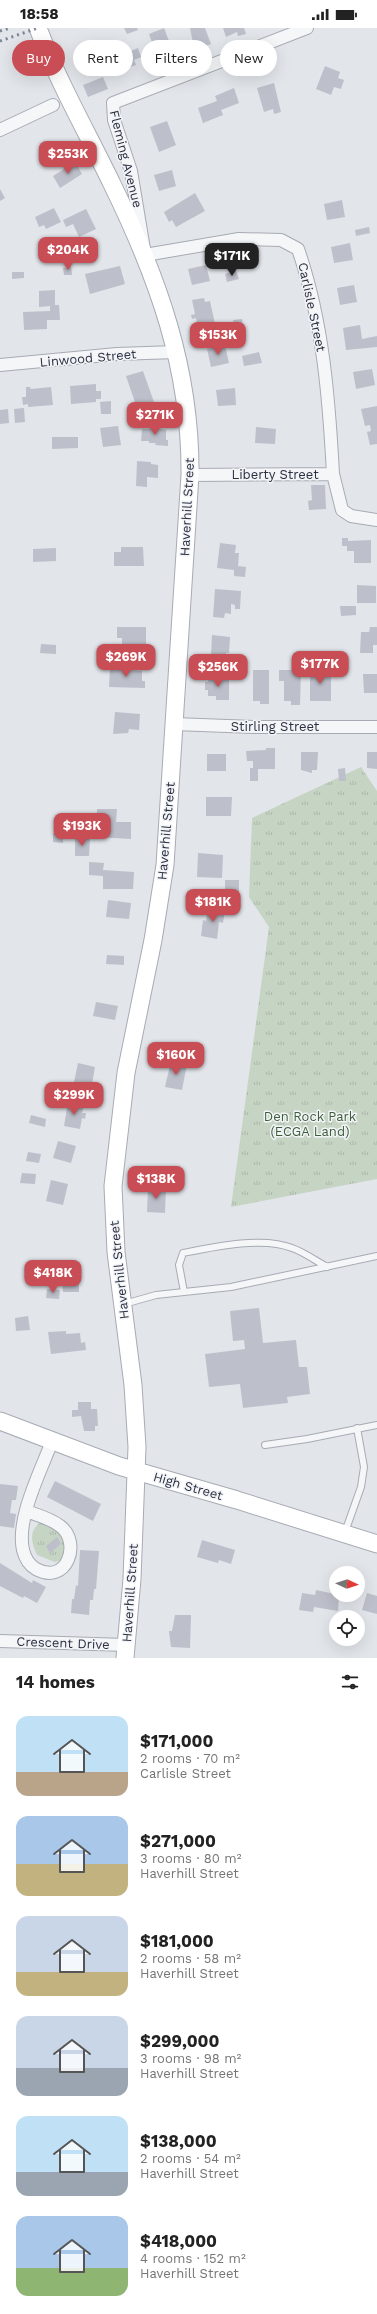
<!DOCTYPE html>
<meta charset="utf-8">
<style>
body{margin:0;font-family:"Work Sans",sans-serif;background:#f2f2f2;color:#222;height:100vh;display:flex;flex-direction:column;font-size:15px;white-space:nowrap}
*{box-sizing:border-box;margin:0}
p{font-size:13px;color:#767676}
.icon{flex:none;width:22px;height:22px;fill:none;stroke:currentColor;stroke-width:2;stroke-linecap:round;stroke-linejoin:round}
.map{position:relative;height:1630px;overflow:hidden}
.sheet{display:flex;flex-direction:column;background:#fff;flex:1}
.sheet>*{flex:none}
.guide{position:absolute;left:12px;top:12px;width:353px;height:36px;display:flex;gap:8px}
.needle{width:26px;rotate:94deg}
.buttons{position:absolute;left:329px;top:1538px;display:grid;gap:8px}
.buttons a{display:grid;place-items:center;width:36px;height:36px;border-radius:50%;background:#fff;box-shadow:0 4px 16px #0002;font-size:20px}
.price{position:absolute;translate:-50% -34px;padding:0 9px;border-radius:8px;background:#c94d55;color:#fff;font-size:13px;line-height:26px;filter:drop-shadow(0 1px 2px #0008)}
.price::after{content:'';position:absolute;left:50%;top:24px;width:12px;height:9px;margin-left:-6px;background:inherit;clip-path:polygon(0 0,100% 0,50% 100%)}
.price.on{background:#222;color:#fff}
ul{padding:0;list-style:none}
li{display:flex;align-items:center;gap:12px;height:100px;padding:0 16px}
li span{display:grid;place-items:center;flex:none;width:112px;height:80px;border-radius:12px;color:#555}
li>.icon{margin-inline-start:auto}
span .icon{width:48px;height:48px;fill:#fffc;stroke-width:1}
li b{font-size:17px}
h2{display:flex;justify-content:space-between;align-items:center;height:48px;padding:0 16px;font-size:17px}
.tag{padding:0 14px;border-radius:18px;background:#fff;box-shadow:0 4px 16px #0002;font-size:14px;line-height:36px}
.tag.on{background:#c94d55;color:#fff}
.status{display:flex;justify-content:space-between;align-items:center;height:28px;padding:0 20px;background:#fff;direction:ltr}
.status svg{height:11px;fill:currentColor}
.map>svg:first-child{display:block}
.park{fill:url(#park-tufts)}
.building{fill:#bdc0ca}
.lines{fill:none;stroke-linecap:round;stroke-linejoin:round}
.service-casing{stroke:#a7abb4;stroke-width:8}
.minor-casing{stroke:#a7abb4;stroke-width:14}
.secondary-casing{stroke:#a7abb4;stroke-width:19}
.service{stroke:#f5f6f8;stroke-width:6}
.minor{stroke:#f5f6f8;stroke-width:12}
.secondary{stroke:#fff;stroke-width:17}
.rail{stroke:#7c8393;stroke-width:3;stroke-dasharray:2 4;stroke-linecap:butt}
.labels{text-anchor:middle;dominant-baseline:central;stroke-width:3;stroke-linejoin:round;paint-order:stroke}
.street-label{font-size:13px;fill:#2b3141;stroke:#f2f4f7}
.park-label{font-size:13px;fill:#3c5d39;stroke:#f2f4f7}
</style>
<div class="status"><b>18:58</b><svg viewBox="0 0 49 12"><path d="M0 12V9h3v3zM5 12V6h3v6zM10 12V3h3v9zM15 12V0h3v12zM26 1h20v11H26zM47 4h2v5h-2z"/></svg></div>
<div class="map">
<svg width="377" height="1630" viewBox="0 0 377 1630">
<defs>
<pattern id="park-tufts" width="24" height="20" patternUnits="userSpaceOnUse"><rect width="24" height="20" fill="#c6d4c4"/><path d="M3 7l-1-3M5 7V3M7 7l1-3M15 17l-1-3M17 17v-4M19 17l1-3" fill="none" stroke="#aab6aa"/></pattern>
</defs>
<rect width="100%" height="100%" fill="#e2e5ea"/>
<path class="park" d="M361,739l16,24v388l-146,28 38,-280 -20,-30 3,-79z
M43,1492l24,17 -3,22 -9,3 -18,-7c-7,-15 -8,-25 6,-35z"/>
<path class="building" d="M124,0h13l1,2 -11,4z
M164,0l12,31 -17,3 -5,-14 -4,2 -1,-4 4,-1 -4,-11z
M190,0h15l6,16 -14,5 -2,-7 -2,1z
M223,0h21l2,6 -8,2 -1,-4 -11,5z
M138,20l3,9 -7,3 2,5 -17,6 -2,-6 5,-2 -3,-7z
M325,38l15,6 -2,6 6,2 -3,9 -7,-2 -3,8 -15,-6z
M103,49l5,12 -20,8 -5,-12z
M274,55l7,29 -7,2 -1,-5 -9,3 -7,-24z
M234,60l5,15 -18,7 2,5 -20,8 -5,-15 19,-7 -2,-5z
M167,93l9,24 -17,7 -9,-25z
M75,134l7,12 -22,14 -7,-12z
M172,142l4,16 -17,5 -5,-16z
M0,161l5,9 -5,3z
M195,165l10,18 -29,16 -4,-7 -3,2 -5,-10z
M342,172l3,17 -18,3 -3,-16z
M54,180l7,14 -15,7 -2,-4 -5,2 -4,-10z
M86,181l10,20 -17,8 -6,-13 -7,3 -3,-7z
M369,199l1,6 -14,3 -1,-6z
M350,215l3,17 -19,3 -3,-16z
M214,228l2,8 -8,1 -1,-7z
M206,237l4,16 -18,4 -4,-16z
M120,238l5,18 -35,10 -5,-20z
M71,239l1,8h-8l-1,-7z
M236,243l3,8 -12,3 -2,-8z
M12,244h12v6l-12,1z
M354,257l3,17 -17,3 -3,-17z
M55,262v15h4l1,15h-13v9l-23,1 -1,-18 27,-1v-5l-11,1v-16z
M204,270l1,4 5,-1 5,23 -17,4 -2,-10 -4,1 -1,-4 4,-1 -3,-14z
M242,291l1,7 -8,2 -2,-8z
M360,297l2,14 15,-3v11l-31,3 -3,-22z
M225,317l4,18 -18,4 -4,-18z
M259,324l3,11 -18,3 -2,-10z
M372,341l3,16 -19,4 -3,-17z
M143,343l11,31 -17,6 -11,-32z
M96,356v7h5v8h-5v3l-25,2 -1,-18z
M26,359h4l1,2 20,-2 2,18 -25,2v-3l-5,1 -1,-8h4z
M235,360l1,17 -18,1 -2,-16z
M111,373v13h-10l-1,-12z
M377,378v38l-7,1 -3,-13 4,-1 -1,-6 -5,1 -4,-17z
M24,380l1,14 -10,1 -1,-14z
M8,381l1,14 -9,1v-14z
M118,398l3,19 -18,2 -3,-19z
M150,399l16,3v10h2v6l-13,-1 1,-2h-7v-2h-8l1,-12h8z
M256,399l20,2 -1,15 -20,-1z
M52,409h26v11l-26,1z
M137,433l14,1v2l7,1v13l-11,-1v10l-11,-1z
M311,457h14l1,24 -17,1 -1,-9 4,-1z
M342,510h6v3l23,-1v23h-17v-12h-7v-5h-5z
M220,515l16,2 -1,8h4l-1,13 8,1 -1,10 -11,-1v-6l-17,-2z
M121,519h22l1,19h-30v-14h7z
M56,520v13l-23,1v-13z
M357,557l19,1v17h-19z
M215,561l26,2 -1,18h-5v-4l-4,-1v10l-6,-1 -1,5 -11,-1z
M340,578h16v9l-15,1z
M117,599h29v18h-24v-7h-5z
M370,599h7v18h-4v8h-13l1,-21h8z
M212,607l18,2 -1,16h-3v7l-12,-1v-4h-3z
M41,616l15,1v9l-16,-1z
M110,639h18v3l14,1v10h3v7l-36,-1z
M310,641h21v32h-21z
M253,642h16v34h-9v-3h-7z
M279,642h22l-1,35h-9v-4h-7v-20h-5z
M363,646h14v19h-13z
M209,648l16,1 1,2h3v21h-13v-4h-8v-6h-3v-8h3z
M115,684l25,2 -1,16 -10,-1 -1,4 -15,1z
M266,720h9v21h-17v12h-8v-13h3v-7h-6l-1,-10 20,-1z
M301,724h17l-1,18h-5v3l-11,-3z
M367,724h10v17l-10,-1z
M207,726h19v17h-19z
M345,740l1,13h-7l-1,-12z
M206,769h26l-1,19h-25z
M97,781h20l-1,13h15v17l-35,-2z
M53,805l10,1v9l-10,-1z
M75,810h15l-1,18h-14z
M198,825l25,2 -1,23 -25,-1z
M89,834l15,1 -1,7 31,2 -1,17h-30v-13l-14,-1z
M225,852h14v13h-14z
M108,872l23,3 -2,16 -23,-2z
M208,879l17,2 -2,14 -4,-1 -2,17 -16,-3 2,-16 3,1z
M107,927l17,1v9l-18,-1z
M96,974l22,4 -3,14 -22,-4z
M171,1033l16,3 -5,26 -17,-3z
M78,1035l17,4 -4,23 -18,-3z
M68,1074l16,3 -2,8h4l-1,6 -3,-1 -2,11 -16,-3z
M31,1087l15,4 -1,8 -16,-4z
M58,1113l18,5 -5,17 -18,-5z
M28,1124l13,2 -2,9 -13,-2z
M22,1145l14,1 -1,10 -15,-1z
M51,1152l17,4 -5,21 -17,-4z
M148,1158l18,1 -1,26 -18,-1z
M79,1242v22h-16l-1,-10 -6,1v-9h6v-3z
M47,1261l13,1 -1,9 -13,-1z
M259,1280l4,35 33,-3 3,27h8l3,27 -23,3 1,6 -45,5 -3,-24 -31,3 -4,-33 40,-5 -1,-9 -11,1 -3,-30z
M28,1288l2,14 -14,1 -1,-13z
M66,1303v3l14,-1 1,10 4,-1 1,8 -35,4 -3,-22z
M78,1374h13v7h6l1,17h-3v5h-11l-3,-15 -9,1v-7h6z
M55,1453l46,23 -8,17 -46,-24z
M0,1456l18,2 -2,14h-4l-2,13 6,1 -2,14 -14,-2z
M57,1509l4,7 -11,9 -4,-7z
M202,1512l33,10 -4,14 -12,-4 -1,3 -21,-6z
M80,1522l19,1 -3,38h-2l-1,11h-3l-1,15 -18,-2 1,-14h2l2,-14 2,1z
M0,1535l32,20 1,-3 13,7 -9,16 -13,-7 -1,2 -23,-12z
M316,1562l23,5 -1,16 -24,-4 -1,5 -14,-2 3,-17 13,2z
M367,1565l10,3v18l-15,-4z
M175,1587h16l-1,33 -19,-1 -2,-16h3z"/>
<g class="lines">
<defs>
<path id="service" d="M184,1264l-5,-27 4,-12c30,-6 80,-17 109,-5 12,4 24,13 35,19
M124,1276l32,-9 75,-8 146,-31
M265,1417l42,-6 70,-14
M345,1504l16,-45 3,-20 -7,-39"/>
<path id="minor" d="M307,0l-194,75 1,17 17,51 14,84 94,-16 42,1 17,9c25,72 31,150 35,225
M0,102l53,-25
M0,337l117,-11 59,-2
M190,447l143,-1 9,36 9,6 26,4
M174,696l80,3h123
M26,1483c11,4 24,7 34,15 22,16 7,60 -24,43 -7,-4 -11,-11 -13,-19 -7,-32 18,-79 29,-109
M0,1613l126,4"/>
<path id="secondary" d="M38,0c20,54 49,104 74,156 46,94 79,185 78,291l-25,390 -12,75 -27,133 -13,113 3,66 17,133 4,62 -5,132 -7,79
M0,1393l119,45 118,34 140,44"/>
</defs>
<use href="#service" class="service-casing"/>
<use href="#minor" class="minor-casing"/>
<use href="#secondary" class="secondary-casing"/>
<use href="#service" class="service"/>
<use href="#minor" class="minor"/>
<use href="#secondary" class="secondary"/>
<path class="rail" d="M0,3l10,-3
M0,13l38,-13"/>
</g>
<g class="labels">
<g class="street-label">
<text transform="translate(126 131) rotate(76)">Fleming Avenue</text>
<text transform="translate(312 279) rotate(78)">Carlisle Street</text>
<text transform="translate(88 330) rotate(-5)">Linwood Street</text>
<text x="275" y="446">Liberty Street</text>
<text transform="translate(187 479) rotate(-87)">Haverhill Street</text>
<text x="275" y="698">Stirling Street</text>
<text transform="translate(166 803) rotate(-85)">Haverhill Street</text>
<text transform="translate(119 1242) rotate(-96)">Haverhill Street</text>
<text transform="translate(188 1458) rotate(16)">High Street</text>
<text transform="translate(130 1565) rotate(-86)">Haverhill Street</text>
<text transform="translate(63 1615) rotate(2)">Crescent Drive</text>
</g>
<g class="park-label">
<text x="310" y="1088">Den Rock Park<tspan x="310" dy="15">(ECGA Land)</tspan></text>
</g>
</g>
</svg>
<div class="buttons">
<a><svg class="needle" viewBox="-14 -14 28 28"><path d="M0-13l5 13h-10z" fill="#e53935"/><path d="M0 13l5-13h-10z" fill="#767676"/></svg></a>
<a><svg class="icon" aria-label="locate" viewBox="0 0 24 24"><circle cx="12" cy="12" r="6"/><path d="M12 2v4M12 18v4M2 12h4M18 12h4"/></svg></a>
</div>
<b class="price" style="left:68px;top:147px">$253K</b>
<b class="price" style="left:68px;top:243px">$204K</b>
<b class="price on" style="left:232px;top:249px">$171K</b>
<b class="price" style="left:218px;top:328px">$153K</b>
<b class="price" style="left:155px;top:408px">$271K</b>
<b class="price" style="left:126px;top:650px">$269K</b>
<b class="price" style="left:320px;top:657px">$177K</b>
<b class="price" style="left:218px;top:660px">$256K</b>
<b class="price" style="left:82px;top:819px">$193K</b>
<b class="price" style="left:213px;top:895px">$181K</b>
<b class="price" style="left:176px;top:1048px">$160K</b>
<b class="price" style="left:74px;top:1088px">$299K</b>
<b class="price" style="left:156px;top:1172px">$138K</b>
<b class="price" style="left:53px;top:1266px">$418K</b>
<div class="guide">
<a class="tag on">Buy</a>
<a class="tag">Rent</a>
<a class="tag">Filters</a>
<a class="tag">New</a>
</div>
</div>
<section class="sheet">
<h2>14 homes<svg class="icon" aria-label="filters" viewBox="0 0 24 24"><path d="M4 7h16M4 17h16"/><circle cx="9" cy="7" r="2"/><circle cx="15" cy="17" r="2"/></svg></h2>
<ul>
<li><span style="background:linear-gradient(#bfe0f5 70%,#b9a48a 0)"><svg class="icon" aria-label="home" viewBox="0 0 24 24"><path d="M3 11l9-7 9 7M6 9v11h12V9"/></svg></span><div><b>$171,000</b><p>2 rooms · 70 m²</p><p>Carlisle Street</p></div></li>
<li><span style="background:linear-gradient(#a9c7e8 60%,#c2b280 0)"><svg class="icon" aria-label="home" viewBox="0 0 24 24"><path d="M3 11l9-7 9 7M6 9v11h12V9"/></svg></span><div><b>$271,000</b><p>3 rooms · 80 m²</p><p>Haverhill Street</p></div></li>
<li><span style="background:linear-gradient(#c9d6e8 70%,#c2b280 0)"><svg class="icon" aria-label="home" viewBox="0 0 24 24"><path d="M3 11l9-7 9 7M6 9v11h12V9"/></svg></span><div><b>$181,000</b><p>2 rooms · 58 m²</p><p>Haverhill Street</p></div></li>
<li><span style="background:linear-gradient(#c9d6e8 65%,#9aa5b1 0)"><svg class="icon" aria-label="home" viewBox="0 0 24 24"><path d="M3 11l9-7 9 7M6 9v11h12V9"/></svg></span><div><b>$299,000</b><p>3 rooms · 98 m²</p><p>Haverhill Street</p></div></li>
<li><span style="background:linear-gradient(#bfe0f5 70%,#9aa5b1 0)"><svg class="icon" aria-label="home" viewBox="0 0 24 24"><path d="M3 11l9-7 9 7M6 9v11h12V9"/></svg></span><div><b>$138,000</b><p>2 rooms · 54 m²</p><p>Haverhill Street</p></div></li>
<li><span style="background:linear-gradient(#a9c7e8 65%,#8fb573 0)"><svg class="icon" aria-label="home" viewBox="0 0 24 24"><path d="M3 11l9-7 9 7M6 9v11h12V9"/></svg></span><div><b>$418,000</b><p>4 rooms · 152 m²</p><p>Haverhill Street</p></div></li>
</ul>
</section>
